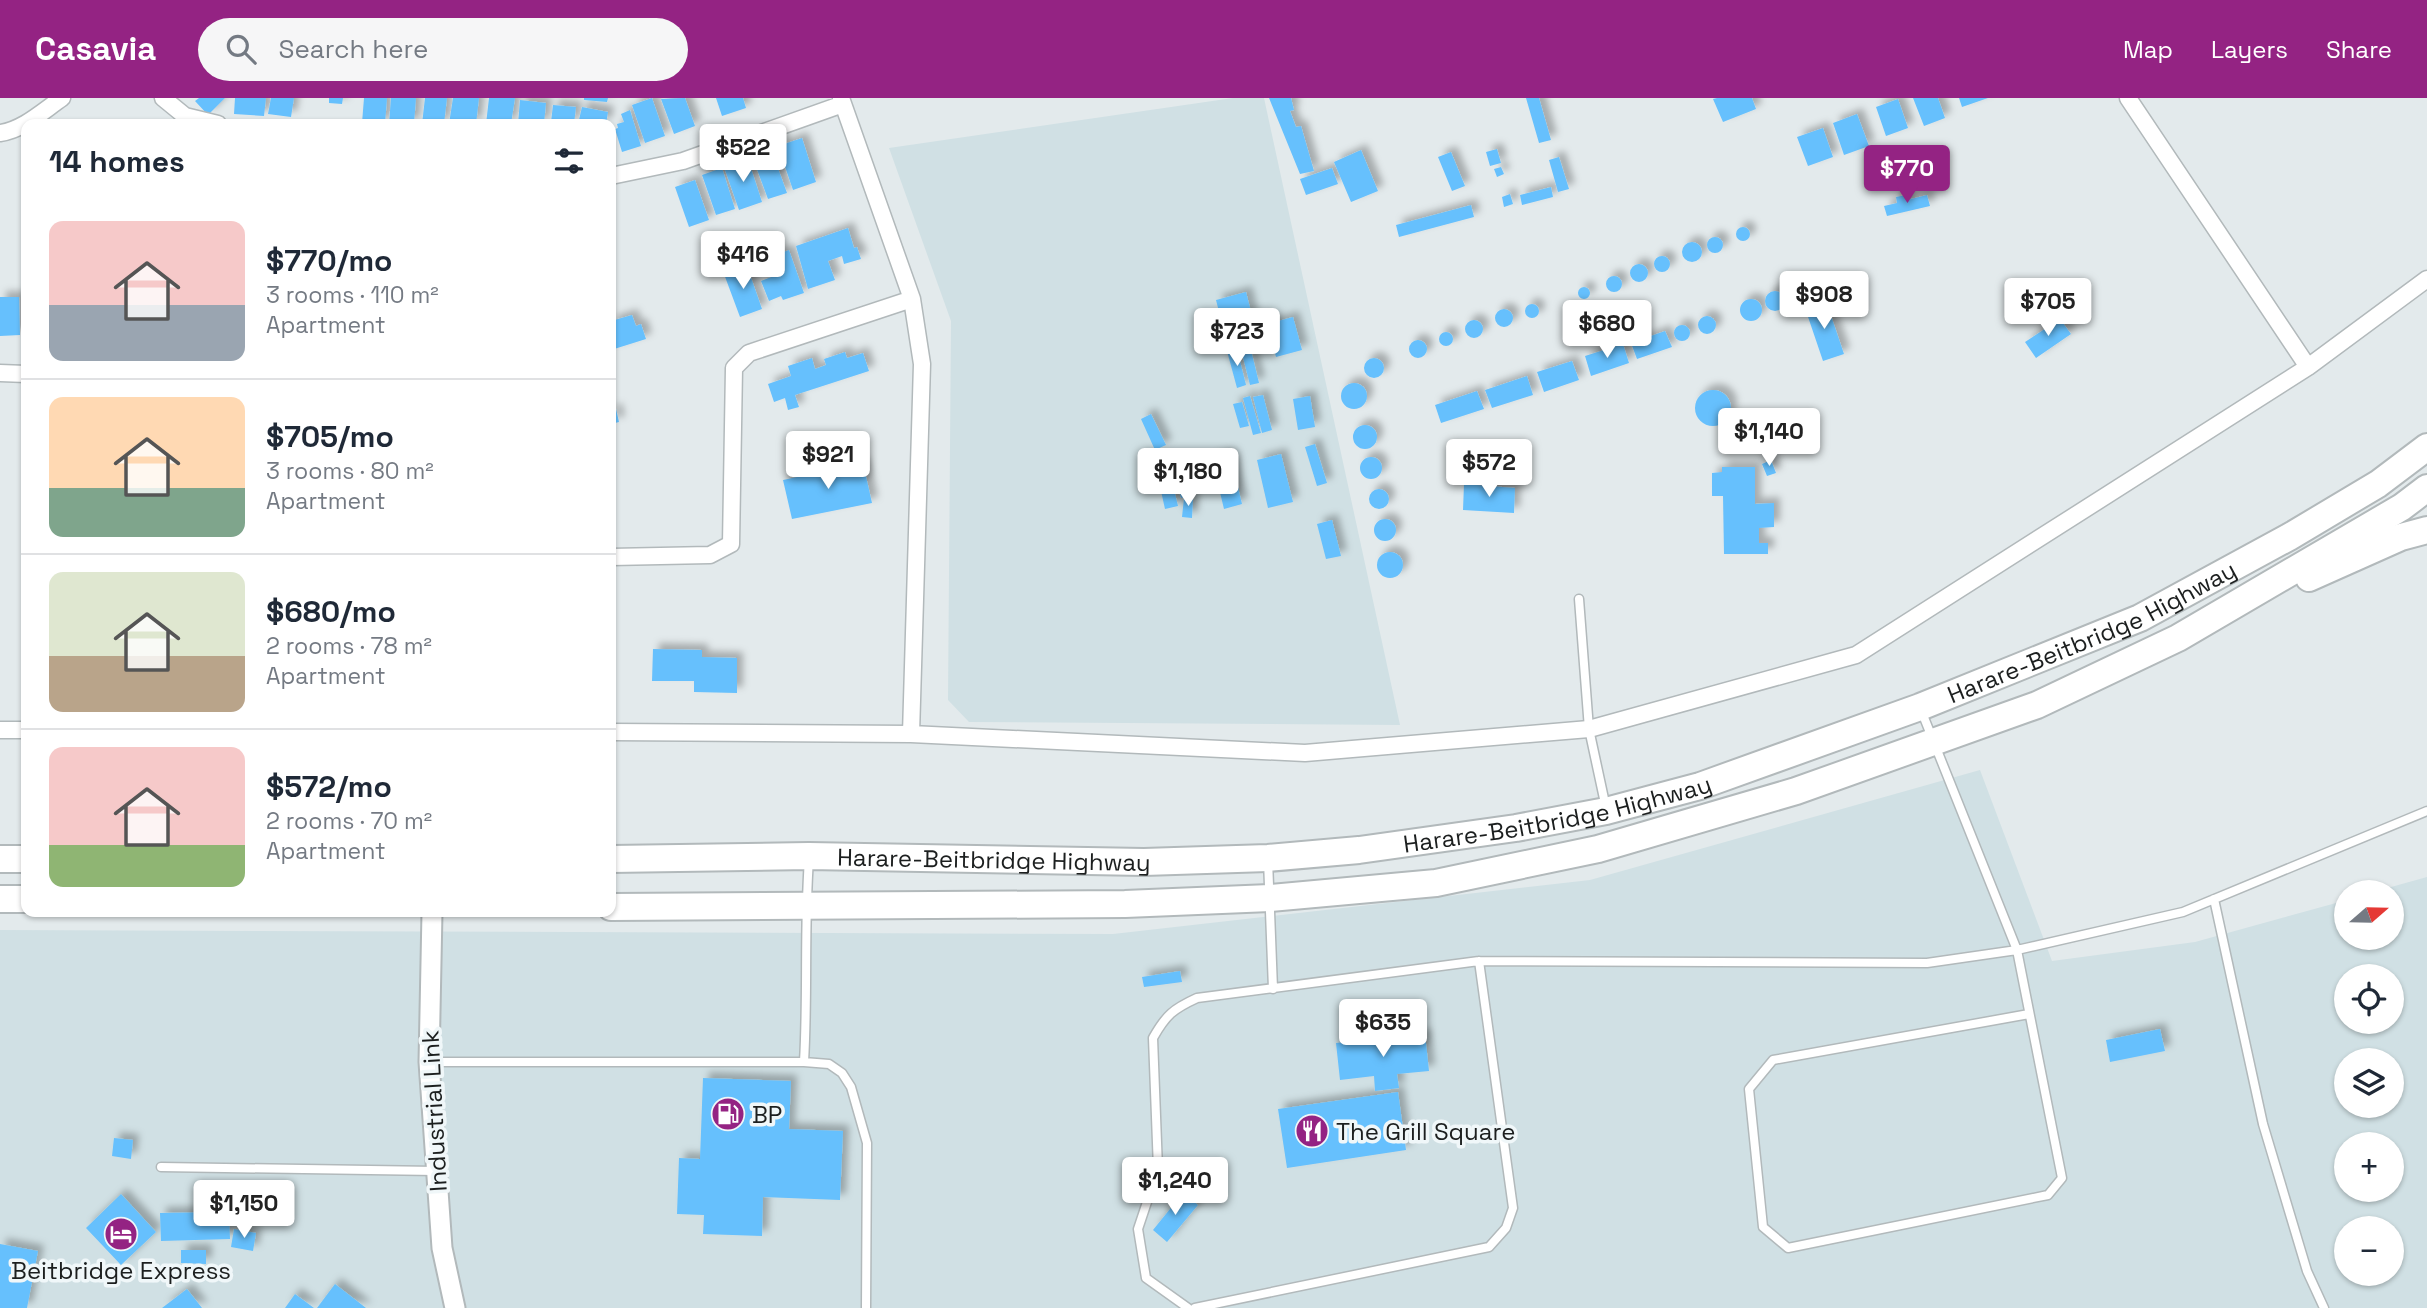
<!DOCTYPE html>
<meta charset="utf-8">
<style>
body{margin:0;font-family:"Space Grotesk",sans-serif;background:#f6f6f7;color:#1f2937;height:100vh;display:flex;flex-direction:column;font-size:26px;white-space:nowrap}
*{box-sizing:border-box;margin:0}
p{font-size:23px;color:#747a83}
.icon{flex:none;width:38px;height:38px;fill:none;stroke:currentColor;stroke-width:2;stroke-linecap:round;stroke-linejoin:round}
.map{position:relative;flex:1;overflow:hidden}
.side{position:absolute;left:21px;top:21px;width:595px;height:798px;display:flex;flex-direction:column;background:#fff;border-radius:14px;box-shadow:0 2px 5px #0004}
.side>*{flex:none}
.needle{width:46px;rotate:70deg}
.controls{position:absolute;left:2334px;top:782px;display:grid;gap:14px}
.controls a{display:grid;place-items:center;width:70px;height:70px;border-radius:50%;background:#fff;box-shadow:0 2px 5px #0004;font-size:35px}
.price{position:absolute;translate:-50% -60px;padding:0 16px;border-radius:7px;background:#fff;color:#222;font-size:23px;line-height:46px;filter:drop-shadow(0 2px 4px #0008)}
.price::after{content:'';position:absolute;left:50%;top:42px;width:21px;height:16px;margin-left:-10px;background:inherit;clip-path:polygon(0 0,100% 0,50% 100%)}
.price.active{background:#942383;color:#fff}
ul{padding:0;list-style:none}
li{display:flex;align-items:center;gap:21px;height:175px;padding:0 28px}
li+li{border-top:2px solid #e0e1e3}
li span{display:grid;place-items:center;flex:none;width:196px;height:140px;border-radius:14px;color:#555}
li>.icon{margin-inline-start:auto}
span .icon{width:84px;height:84px;fill:#fffc;stroke-width:1}
li b{font-size:30px}
h2{display:flex;justify-content:space-between;align-items:center;height:84px;padding:0 28px;font-size:30px}
header{display:flex;align-items:center;gap:42px;box-sizing:border-box;height:98px;padding:0 35px;background:#942383;color:#fff}
header strong{font-size:33px}
nav{display:flex;gap:38px;margin-inline-start:auto;font-size:24px}
.search{width:490px;height:63px;background:#f6f6f7;display:flex;align-items:center;gap:18px;box-sizing:border-box;padding:0 24px;border-radius:38px;color:#747a83;font-size:26px}
.map>svg:first-child{display:block}
.built{fill:#d0e0e4;fill-rule:evenodd}
.building{fill:#66c0fd;filter:url(#shadow)}
.lines{fill:none;stroke-linecap:round;stroke-linejoin:round}
.service-casing{stroke:#b2b9bb;stroke-width:11}
.minor-casing{stroke:#b2b9bb;stroke-width:19}
.tertiary-casing{stroke:#b2b9bb;stroke-width:23}
.trunk-casing{stroke:#b2b9bb;stroke-width:30}
.service{stroke:#fff;stroke-width:8}
.minor{stroke:#fff;stroke-width:16}
.tertiary{stroke:#fff;stroke-width:19}
.trunk{stroke:#fff;stroke-width:26}
.labels{text-anchor:middle;dominant-baseline:central;stroke-width:7;stroke-linejoin:round;paint-order:stroke}
.street-label{font-size:24px;fill:#1c1f1f;stroke:#f0f7f9}
.poi-label{font-size:24px;fill:#1c1f1f;stroke:#f0f7f9;text-anchor:start}
</style>
<header>
<strong>Casavia</strong>
<div class="search"><svg class="icon" aria-label="search" viewBox="0 0 24 24"><circle cx="10" cy="10" r="6"/><path d="M15 15l6 6"/></svg>Search here</div>
<nav><a>Map</a><a>Layers</a><a>Share</a></nav>
</header>
<div class="map">
<svg width="2427" height="1210" viewBox="0 0 2427 1210">
<defs>
<filter id="shadow"><feDropShadow dx="6" dy="-6" stdDeviation="3.5" flood-color="#0004"/></filter>
</defs>
<rect width="100%" height="100%" fill="#e3eaec"/>
<path class="built" d="M1233,0h31l136,627 -431,-3 -21,-22 3,-379 -62,-173z
M1980,672l72,191 143,-19 152,-42v38h45v-46h-19l54,-15v431h-2427v-378l1113,4 477,-54zM2347,878h45v46h-45zM2347,962h45v46h-45zM2347,1046h45v46h-45zM2347,1130h45v46h-45z"/>
<path class="building" d="M199,0h26l-17,17 -13,-14z
M235,0h31l-2,18 -30,-2z
M271,0h23l-3,19 -23,-3z
M329,0h14l-1,6 -13,-1z
M364,0h23l-2,26 -23,-1z
M391,0h25l-2,26h-25z
M425,0h22l-3,26h-22z
M453,0h26l-3,26h-27z
M489,0h26l-4,26h-25z
M584,0h24l-1,4 -23,-2z
M652,0l13,38 -20,7 -13,-38z
M685,0l10,28 -21,8 -13,-35z
M716,0h27l3,10 -24,8z
M1269,0h22l3,12 -4,1 6,16 5,-1 13,45 -14,3z
M1526,0h13l12,42 -12,3z
M1717,0h35l4,11 -33,13 -10,-23z
M1913,0h25l7,20 -21,8z
M1959,0h29l-26,9z
M1898,1l10,29 -22,8 -10,-29z
M520,2l26,3 -2,21h-26z
M553,7l23,2 -2,17 -23,-2z
M582,9l26,5 -2,12h-28z
M630,12l11,36 -19,6 -7,-23 3,-1 -1,-4 7,-2 -3,-8z
M1857,16l12,32 -25,9 -11,-32z
M1823,30l10,29 -25,9 -11,-29z
M802,40l14,44 -23,8 -15,-44z
M771,51l16,44 -19,6 -16,-43z
M1497,51l4,14 -11,3 -4,-14z
M1361,52l17,41 -27,11 -17,-40z
M1451,54l14,34 -13,5 -14,-34z
M1559,59l10,32 -11,3 -9,-32z
M748,61l14,43 -23,8 -15,-43z
M1501,69l3,7 -7,3 -3,-8z
M722,70l13,41 -19,6 -14,-40z
M1332,70l6,16 -32,11 -6,-16z
M695,82l14,40 -20,7 -14,-40z
M1551,89l2,10 -31,8 -2,-10z
M1510,96l3,10 -9,3 -2,-10z
M1906,97l1,5 20,-5 3,11 -43,10 -3,-10 13,-3 -1,-6z
M1471,107l3,12 -75,20 -3,-12z
M1736 136a7 7 0 1 1 14 0a7 7 0 1 1-14 0Z
M848,130l6,20 3,-1 4,12 -17,5 -2,-8 -14,5 7,19 -27,9 -12,-43z
M1707 147a8 8 0 1 1 16 0a8 8 0 1 1-16 0Z
M1682 154a10 10 0 1 1 20 0a10 10 0 1 1-20 0Z
M789,152l15,43 -21,7 -2,-4 -12,5 -8,-20 13,-5 -1,-4 -13,5 -5,-15z
M1654 166a8 8 0 1 1 16 0a8 8 0 1 1-16 0Z
M1630 175a9 9 0 1 1 18 0a9 9 0 1 1-18 0Z
M747,168l15,43 -22,8 -16,-43z
M1606 186a8 8 0 1 1 16 0a8 8 0 1 1-16 0Z
M1578 195a6 6 0 1 1 12 0a6 6 0 1 1-12 0Z
M1765 203a10 10 0 1 1 20 0a10 10 0 1 1-20 0Z
M1246,194l11,43 -30,8 -11,-43z
M0,199h19l1,38 -20,1z
M1740 212a11 11 0 1 1 22 0a11 11 0 1 1-22 0Z
M1826,203l18,53 -21,7 -18,-53z
M1525 213a7 7 0 1 1 14 0a7 7 0 1 1-14 0Z
M1495 220a9 9 0 1 1 18 0a9 9 0 1 1-18 0Z
M632,217l4,11 5,-2 5,15 -35,11v-29z
M1698 227a9 9 0 1 1 18 0a9 9 0 1 1-18 0Z
M1293,219l9,33 -26,7 -9,-33z
M2060,221l11,15 -35,24 -11,-16z
M1465 231a9 9 0 1 1 18 0a9 9 0 1 1-18 0Z
M1674 235a8 8 0 1 1 16 0a8 8 0 1 1-16 0Z
M1665,233l7,16 -35,12 -6,-16z
M1439 241a7 7 0 1 1 14 0a7 7 0 1 1-14 0Z
M1409 251a9 9 0 1 1 18 0a9 9 0 1 1-18 0Z
M1623,246l6,19 -38,13 -6,-20z
M1250,248l9,37 -9,2 -9,-36z
M1237,251l9,36 -9,3 -10,-37z
M845,254l2,6 16,-5 6,18 -74,24 4,12 -11,3 -3,-12 -11,4 -6,-18 23,-8 -3,-10 24,-8 3,11 11,-4 -2,-6z
M1364 270a10 10 0 1 1 20 0a10 10 0 1 1-20 0Z
M1572,263l7,19 -35,12 -7,-20z
M1527,278l6,19 -41,13 -7,-18z
M1341 298a13 13 0 1 1 26 0a13 13 0 1 1-26 0Z
M1695 310a18 18 0 1 1 36 0a18 18 0 1 1-36 0Z
M1477,293l7,18 -43,14 -6,-18z
M1263,297l9,35 -10,3 -9,-36z
M1250,298l11,37 -8,2 -10,-37z
M1310,298l5,31 -17,3 -5,-31z
M1242,304l7,24 -9,2 -7,-24z
M616,311l3,13 -8,2v-14z
M1151,316l15,31 -11,5 -14,-31z
M1353 339a12 12 0 1 1 24 0a12 12 0 1 1-24 0Z
M1315,346l12,39 -10,3 -12,-39z
M1230,356l12,50 -18,5 -12,-50z
M1281,356l12,48 -25,6 -11,-48z
M1360 370a11 11 0 1 1 22 0a11 11 0 1 1-22 0Z
M1771,362l5,13 -9,3 -5,-12z
M1167,363l11,45 -13,3 -10,-45z
M863,365l9,40 -80,16 -9,-39z
M1722,369h33v37l19,-1v24l-15,1v15h9v11h-44l-1,-58h-11v-23l10,-1z
M1181,370l8,28 -8,2 -8,-28z
M1464,386l51,4 -1,25 -51,-3z
M1369 401a10 10 0 1 1 20 0a10 10 0 1 1-20 0Z
M1184,400l9,1 -1,19 -10,-1z
M1374 432a11 11 0 1 1 22 0a11 11 0 1 1-22 0Z
M1332,422l9,36 -15,3 -9,-35z
M1377 467a13 13 0 1 1 26 0a13 13 0 1 1-26 0Z
M653,551l49,1v7l35,1v35l-43,-1v-11h-42z
M1180,873l2,11 -38,5 -2,-10z
M2160,931l5,22 -55,11 -4,-22z
M1425,936l4,37 -32,3 2,14 -24,3 -1,-15 -34,4 -4,-37z
M703,980l88,3 -2,48 54,2 -3,69 -77,-3 -1,39 -59,-2 1,-19 -27,-1 2,-56 21,1z
M1398,994l8,58 -119,18 -9,-59z
M114,1040l19,2 -2,19 -19,-3z
M1183,1095l15,12 -31,37 -14,-12z
M121,1096l35,38 -35,33 -35,-37z
M229,1114l1,27 -69,2 -1,-28z
M234,1131l22,4 -3,18 -22,-4z
M0,1146l38,7 -11,57h-27z
M181,1152h25v14l-25,-1z
M335,1186l31,24h-49z
M187,1191l15,19h-40z
M295,1196l19,14h-29z"/>
<g class="lines">
<defs>
<path id="service" d="M1579,501l10,130 17,79
M1921,612l96,240 45,228 -14,17 -260,53 -25,-21 -14,-138 24,-29 256,-46
M1268,762l5,129
M2214,801l49,225 44,147 17,37
M430,964h374c4,-68 0,-135 5,-203
M804,964l25,2 13,9 9,14 16,56 -1,165
M161,1069l275,4
M1188,1210l-42,-30 -8,-49 20,-60 -5,-131c13,-23 20,-29 44,-40l282,-37 448,2 90,-13 166,-38 244,-101
M1195,1210l294,-61 17,-19 7,-20 -34,-247"/>
<path id="minor" d="M163,0l22,18 33,8
M2128,0l180,269
M0,35c23,-3 43,-22 62,-35
M611,78l72,-15 160,-57
M0,275l26,1
M611,459l99,-2 21,-11 3,-176 15,-15 163,-54
M0,632h26
M611,634l300,2 11,-370 -10,-65 -71,-201
M911,636l394,19 284,-24 267,-74 452,-288 119,-88"/>
<path id="tertiary" d="M432,814l-3,150 13,186 13,60"/>
<g id="trunk">
<path d="M2309,480l92,-41 26,-7"/>
<path d="M0,761h26"/>
<path id="s1" d="M611,761l198,-3 335,6 124,-4 91,-8 157,-22 90,-17 94,-25 220,-79 220,-89 149,-81 89,-53 49,-37"/>
<path d="M0,801h26"/>
<path d="M611,809l514,-3 145,-6 166,-15 162,-34 198,-58 241,-86 141,-67 224,-131 25,-19"/>
</g>
</defs>
<use href="#service" class="service-casing"/>
<use href="#minor" class="minor-casing"/>
<use href="#tertiary" class="tertiary-casing"/>
<use href="#trunk" class="trunk-casing"/>
<use href="#service" class="service"/>
<use href="#minor" class="minor"/>
<use href="#tertiary" class="tertiary"/>
<use href="#trunk" class="trunk"/>
</g>
<defs>
<symbol id="fuel-disc" viewBox="-11 -11 22 22"><circle r="9.5" fill="#942383" stroke="#f0f7f9"/><path d="M-5.5-6h7V0h2V4h1.3V-2.5L3-4.5l.8-.8L6-3V5H2.5V1h-1V6h-7ZM-4.2-4.7v3.2H.2V-4.7Z" fill="#fff"/></symbol>
<symbol id="restaurant-disc" viewBox="-11 -11 22 22"><circle r="9.5" fill="#942383" stroke="#f0f7f9"/><path d="M-5-6h1v4h1v-4h1v4h1v-4h1v5L-1.5 .5V6h-2V.5L-5-1ZM5-6V6H3V1.5H1.5Q1.5-4 5-6Z" fill="#fff"/></symbol>
<symbol id="hotel-disc" viewBox="-11 -11 22 22"><circle r="9.5" fill="#942383" stroke="#f0f7f9"/><path d="M-6-4.5h1.5V1H6V5H4.5V3h-9V5H-6ZM-4 0a1.8 1.8 0 1 1 3.6 0ZM.5 0V-2.5h3Q6-2.5 6 0Z" fill="#fff"/></symbol>
</defs>
<g fill-rule="evenodd">
<use href="#fuel-disc" x="709" y="997" width="38" height="38"/>
<use href="#restaurant-disc" x="1293" y="1014" width="38" height="38"/>
<use href="#hotel-disc" x="102" y="1117" width="38" height="38"/>
</g>
<g class="labels">
<g class="street-label">
<text stroke="none"><textPath href="#s1" startOffset="1517">Harare-Beitbridge Highway</textPath></text>
<text stroke="none"><textPath href="#s1" startOffset="950">Harare-Beitbridge Highway</textPath></text>
<text stroke="none"><textPath href="#s1" startOffset="383">Harare-Beitbridge Highway</textPath></text>
<text transform="translate(434 1013) rotate(-93)">Industrial Link</text>
</g>
<g class="poi-label">
<text x="752" y="1016">BP</text>
<text x="1336" y="1033">The Grill Square</text>
<text x="121" y="1172" text-anchor="middle">Beitbridge Express</text>
</g>
</g>
</svg>
<div class="controls">
<a><svg class="needle" viewBox="-14 -14 28 28"><path d="M0-13l5 13h-10z" fill="#e53935"/><path d="M0 13l5-13h-10z" fill="#747a83"/></svg></a>
<a><svg class="icon" aria-label="locate" viewBox="0 0 24 24"><circle cx="12" cy="12" r="6"/><path d="M12 2v4M12 18v4M2 12h4M18 12h4"/></svg></a>
<a><svg class="icon" aria-label="layers" viewBox="0 0 24 24"><path d="M12 4l9 5-9 5-9-5zM3 14l9 5 9-5"/></svg></a>
<a>+</a>
<a>−</a>
</div>
<b class="price" style="left:743px;top:86px">$522</b>
<b class="price active" style="left:1907px;top:107px">$770</b>
<b class="price" style="left:743px;top:193px">$416</b>
<b class="price" style="left:1824px;top:233px">$908</b>
<b class="price" style="left:2048px;top:240px">$705</b>
<b class="price" style="left:1607px;top:262px">$680</b>
<b class="price" style="left:1237px;top:270px">$723</b>
<b class="price" style="left:1769px;top:370px">$1,140</b>
<b class="price" style="left:828px;top:393px">$921</b>
<b class="price" style="left:1489px;top:401px">$572</b>
<b class="price" style="left:1188px;top:410px">$1,180</b>
<b class="price" style="left:1383px;top:961px">$635</b>
<b class="price" style="left:1175px;top:1119px">$1,240</b>
<b class="price" style="left:244px;top:1142px">$1,150</b>
<section class="side">
<h2>14 homes<svg class="icon" aria-label="filters" viewBox="0 0 24 24"><path d="M4 7h16M4 17h16"/><circle cx="9" cy="7" r="2"/><circle cx="15" cy="17" r="2"/></svg></h2>
<ul>
<li><span style="background:linear-gradient(#f6c9c9 60%,#9aa5b1 0)"><svg class="icon" aria-label="home" viewBox="0 0 24 24"><path d="M3 11l9-7 9 7M6 9v11h12V9"/></svg></span><div><b>$770/mo</b><p>3 rooms · 110 m²</p><p>Apartment</p></div></li>
<li><span style="background:linear-gradient(#ffd9b3 65%,#7fa58c 0)"><svg class="icon" aria-label="home" viewBox="0 0 24 24"><path d="M3 11l9-7 9 7M6 9v11h12V9"/></svg></span><div><b>$705/mo</b><p>3 rooms · 80 m²</p><p>Apartment</p></div></li>
<li><span style="background:linear-gradient(#dfe7d0 60%,#b9a48a 0)"><svg class="icon" aria-label="home" viewBox="0 0 24 24"><path d="M3 11l9-7 9 7M6 9v11h12V9"/></svg></span><div><b>$680/mo</b><p>2 rooms · 78 m²</p><p>Apartment</p></div></li>
<li><span style="background:linear-gradient(#f6c9c9 70%,#8fb573 0)"><svg class="icon" aria-label="home" viewBox="0 0 24 24"><path d="M3 11l9-7 9 7M6 9v11h12V9"/></svg></span><div><b>$572/mo</b><p>2 rooms · 70 m²</p><p>Apartment</p></div></li>
</ul>
</section>
</div>
